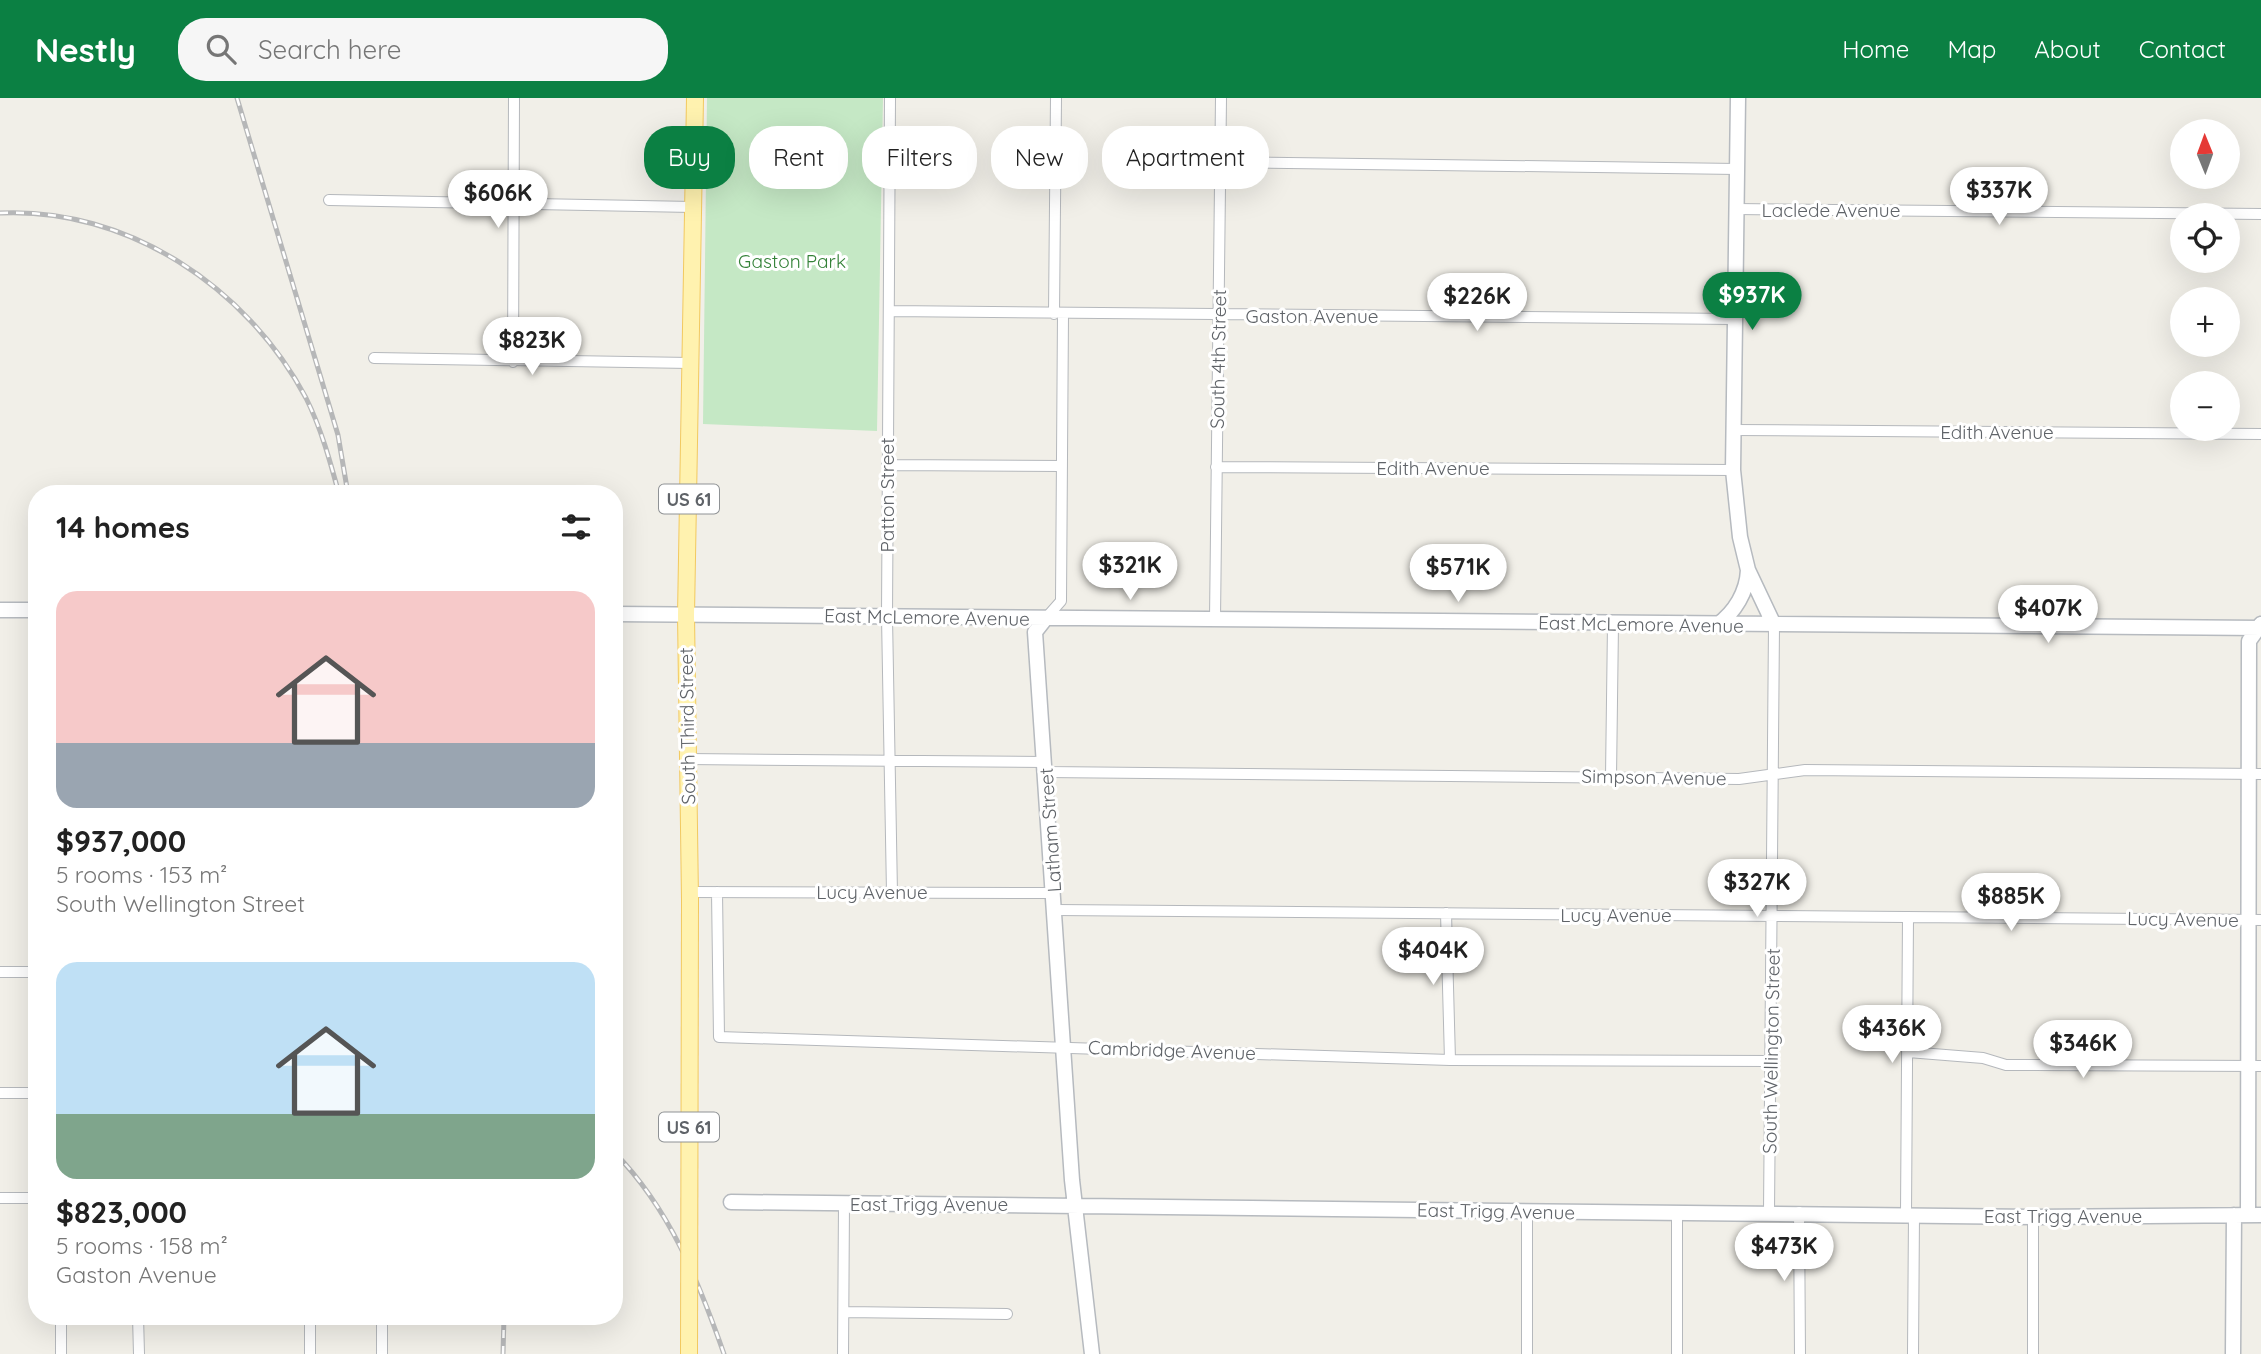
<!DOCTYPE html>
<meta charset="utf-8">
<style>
body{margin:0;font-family:Quicksand,sans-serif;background:#f6f6f6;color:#222;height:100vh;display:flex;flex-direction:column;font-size:26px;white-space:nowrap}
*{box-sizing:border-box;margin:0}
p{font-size:23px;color:#767676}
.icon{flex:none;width:38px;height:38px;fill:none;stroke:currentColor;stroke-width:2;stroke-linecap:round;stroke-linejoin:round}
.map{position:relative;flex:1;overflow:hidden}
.drawer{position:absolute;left:28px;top:387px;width:595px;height:840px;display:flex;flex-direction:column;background:#fff;border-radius:28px;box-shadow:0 7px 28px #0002}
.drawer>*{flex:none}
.banner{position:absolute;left:644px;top:28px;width:665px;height:63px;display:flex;gap:14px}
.needle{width:46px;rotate:359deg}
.tools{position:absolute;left:2170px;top:21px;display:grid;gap:14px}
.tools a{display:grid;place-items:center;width:70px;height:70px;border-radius:50%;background:#fff;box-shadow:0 7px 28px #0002;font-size:35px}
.price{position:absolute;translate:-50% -60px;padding:0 16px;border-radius:24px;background:#fff;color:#222;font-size:23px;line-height:46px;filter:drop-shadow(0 2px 4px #0008)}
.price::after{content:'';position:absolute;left:50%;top:42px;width:21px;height:16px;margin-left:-10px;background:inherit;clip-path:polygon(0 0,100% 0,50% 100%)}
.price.selected{background:#0b8043;color:#fff}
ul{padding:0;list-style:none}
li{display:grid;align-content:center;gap:14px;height:371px;padding:0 28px}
li span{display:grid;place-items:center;height:217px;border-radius:21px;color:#555}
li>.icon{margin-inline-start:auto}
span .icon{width:126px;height:126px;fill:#fffc;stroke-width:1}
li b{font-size:30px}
h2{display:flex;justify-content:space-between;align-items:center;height:84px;padding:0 28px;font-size:30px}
.pill{padding:0 24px;border-radius:28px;background:#fff;box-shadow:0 7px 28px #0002;font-size:24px;line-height:63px}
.pill.selected{background:#0b8043;color:#fff}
header{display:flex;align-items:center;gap:42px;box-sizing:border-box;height:98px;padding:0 35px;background:#0b8043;color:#fff}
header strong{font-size:33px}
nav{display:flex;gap:38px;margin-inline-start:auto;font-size:24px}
.search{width:490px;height:63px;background:#f6f6f6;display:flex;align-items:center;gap:18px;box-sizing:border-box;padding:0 24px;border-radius:28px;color:#767676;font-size:26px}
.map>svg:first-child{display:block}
.green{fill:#c5e8c5}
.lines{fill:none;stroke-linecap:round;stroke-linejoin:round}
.street-casing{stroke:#b5b8bc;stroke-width:12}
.secondary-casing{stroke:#b6babf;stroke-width:17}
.primary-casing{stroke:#f2c960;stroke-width:18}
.street{stroke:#fff;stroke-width:10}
.secondary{stroke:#fff;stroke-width:14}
.primary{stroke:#fff2af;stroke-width:16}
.rail-casing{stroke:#b6b7b8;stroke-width:5}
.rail{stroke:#fff;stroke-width:2.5;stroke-dasharray:8;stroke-linecap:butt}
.primary-bridge-casing{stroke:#f2c960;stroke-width:18;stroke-linecap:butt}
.primary-bridge{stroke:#fff2af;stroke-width:16}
.labels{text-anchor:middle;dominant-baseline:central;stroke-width:6;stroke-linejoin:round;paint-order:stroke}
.shield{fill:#fff;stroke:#8f9295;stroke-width:2}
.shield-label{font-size:18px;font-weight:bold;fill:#5f6368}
.street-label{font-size:19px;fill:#5f6368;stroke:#fff}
.park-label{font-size:19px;fill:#348238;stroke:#fff}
</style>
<header>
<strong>Nestly</strong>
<div class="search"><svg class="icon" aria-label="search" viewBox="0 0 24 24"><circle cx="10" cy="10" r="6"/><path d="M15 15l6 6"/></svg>Search here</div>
<nav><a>Home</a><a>Map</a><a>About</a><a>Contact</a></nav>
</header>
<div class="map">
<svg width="2261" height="1256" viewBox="0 0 2261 1256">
<rect width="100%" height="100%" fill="#f1efe8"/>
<path class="green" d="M707,0h176l-6,333 -174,-7z"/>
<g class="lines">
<defs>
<path id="street" d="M890,0l-3,519 5,276
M1222,64l515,7
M329,102l364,7
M1736,111l525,5
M890,213l845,8
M1054,216l2,-216
M374,260l316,5
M513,264l1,-264
M1733,332l528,4
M887,367l175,1
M1216,369l517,3
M1046,520l15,-17 2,-287
M1215,522l6,-522
M687,661l358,3
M1046,674l693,7 66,-9 456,4
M1611,679l2,-153
M690,794l363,1
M717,794l2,145 731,23 321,1
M1055,812l1206,10
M1446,815l4,147
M0,874h37
M1908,954l75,6 23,7 255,1
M0,995h37
M0,1100h37
M1527,1114v142
M1677,1114v142
M1769,1114l5,-587
M1799,1114l1,142
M1906,1116l2,-297
M844,1214l163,2
M138,1218l1,38
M61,1256v-38
M310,1256v-38
M382,1256v-38
M843,1256l1,-150
M1913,1256l1,-140
M2033,1256v-137"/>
<path id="secondary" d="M1738,0l-5,372 7,67 8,33 26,55
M0,512h37
M614,516l1647,14
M1046,520l-11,14 37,548 20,174
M1717,527c18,-13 30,-33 31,-55
M731,1104l1302,15 228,-2
M2248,1117l1,-574 12,-17
M2233,1256l1,-139"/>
<path id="primary" d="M690,801l-4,-284 9,-517"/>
</defs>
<use href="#street" class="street-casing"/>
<use href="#secondary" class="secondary-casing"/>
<use href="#primary" class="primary-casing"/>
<use href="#street" class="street"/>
<use href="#secondary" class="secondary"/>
<use href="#primary" class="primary"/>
<defs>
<path id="rail" d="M237,0l101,337 10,59
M0,115c127,-6 247,74 306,185 15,30 24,63 33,96
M614,1054c56,57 84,128 110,202
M503,1256l1,-38"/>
</defs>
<use href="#rail" class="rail-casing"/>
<use href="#rail" class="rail"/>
<defs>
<path id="primary-bridge" d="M689,1256l1,-455"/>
</defs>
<use href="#primary-bridge" class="primary-bridge-casing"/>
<use href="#primary-bridge" class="primary-bridge"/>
</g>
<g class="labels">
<g class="shield">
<rect x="659" y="386.5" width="60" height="29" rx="5"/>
<rect x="659" y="1014.5" width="60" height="29" rx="5"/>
</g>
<g class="shield-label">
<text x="689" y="401">US 61</text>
<text x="689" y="1029">US 61</text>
</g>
<g class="street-label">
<text x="1831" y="112">Laclede Avenue</text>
<text x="1312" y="218">Gaston Avenue</text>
<text transform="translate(1218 261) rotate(-89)">South 4th Street</text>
<text x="1997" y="334">Edith Avenue</text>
<text x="1433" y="370">Edith Avenue</text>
<text transform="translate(887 397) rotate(-90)">Patton Street</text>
<text transform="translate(927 519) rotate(1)">East McLemore Avenue</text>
<text transform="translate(1641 526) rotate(1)">East McLemore Avenue</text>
<text transform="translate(687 628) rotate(-91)">South Third Street</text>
<text transform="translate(1654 679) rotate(1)">Simpson Avenue</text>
<text transform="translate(1050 732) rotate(-94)">Latham Street</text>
<text x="872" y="794">Lucy Avenue</text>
<text x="1616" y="817">Lucy Avenue</text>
<text transform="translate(2183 821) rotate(1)">Lucy Avenue</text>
<text transform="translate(1172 952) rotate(2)">Cambridge Avenue</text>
<text transform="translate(1771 953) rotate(-89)">South Wellington Street</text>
<text x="929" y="1106">East Trigg Avenue</text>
<text transform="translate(1496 1113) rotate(1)">East Trigg Avenue</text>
<text x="2063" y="1118">East Trigg Avenue</text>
</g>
<g class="park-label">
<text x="792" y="163">Gaston Park</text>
</g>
</g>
</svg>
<div class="tools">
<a><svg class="needle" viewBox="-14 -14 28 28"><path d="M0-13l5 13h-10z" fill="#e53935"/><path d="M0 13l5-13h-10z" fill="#767676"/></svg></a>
<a><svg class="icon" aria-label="locate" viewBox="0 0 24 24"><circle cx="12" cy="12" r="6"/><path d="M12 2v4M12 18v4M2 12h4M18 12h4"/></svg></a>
<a>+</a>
<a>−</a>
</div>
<b class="price" style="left:1999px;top:129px">$337K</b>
<b class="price" style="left:498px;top:132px">$606K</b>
<b class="price selected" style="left:1752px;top:234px">$937K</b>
<b class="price" style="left:1477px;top:235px">$226K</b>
<b class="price" style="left:532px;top:279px">$823K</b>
<b class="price" style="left:1130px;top:504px">$321K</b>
<b class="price" style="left:1458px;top:506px">$571K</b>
<b class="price" style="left:2048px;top:547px">$407K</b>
<b class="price" style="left:1757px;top:821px">$327K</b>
<b class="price" style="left:2011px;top:835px">$885K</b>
<b class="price" style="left:1433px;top:889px">$404K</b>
<b class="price" style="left:1892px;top:967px">$436K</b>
<b class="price" style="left:2083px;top:982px">$346K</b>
<b class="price" style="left:1784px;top:1185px">$473K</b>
<div class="banner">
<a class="pill selected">Buy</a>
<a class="pill">Rent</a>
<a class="pill">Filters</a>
<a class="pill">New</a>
<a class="pill">Apartment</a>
</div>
<section class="drawer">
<h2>14 homes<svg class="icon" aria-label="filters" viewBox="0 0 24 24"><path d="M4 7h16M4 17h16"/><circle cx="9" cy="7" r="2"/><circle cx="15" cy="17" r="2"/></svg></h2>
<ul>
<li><span style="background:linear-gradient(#f6c9c9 70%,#9aa5b1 0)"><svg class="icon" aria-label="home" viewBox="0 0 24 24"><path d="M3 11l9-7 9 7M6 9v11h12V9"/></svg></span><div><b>$937,000</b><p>5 rooms · 153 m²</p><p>South Wellington Street</p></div></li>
<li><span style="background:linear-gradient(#bfe0f5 70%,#7fa58c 0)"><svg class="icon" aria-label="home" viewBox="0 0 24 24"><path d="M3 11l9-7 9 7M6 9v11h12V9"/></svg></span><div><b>$823,000</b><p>5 rooms · 158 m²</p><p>Gaston Avenue</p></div></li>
</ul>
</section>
</div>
